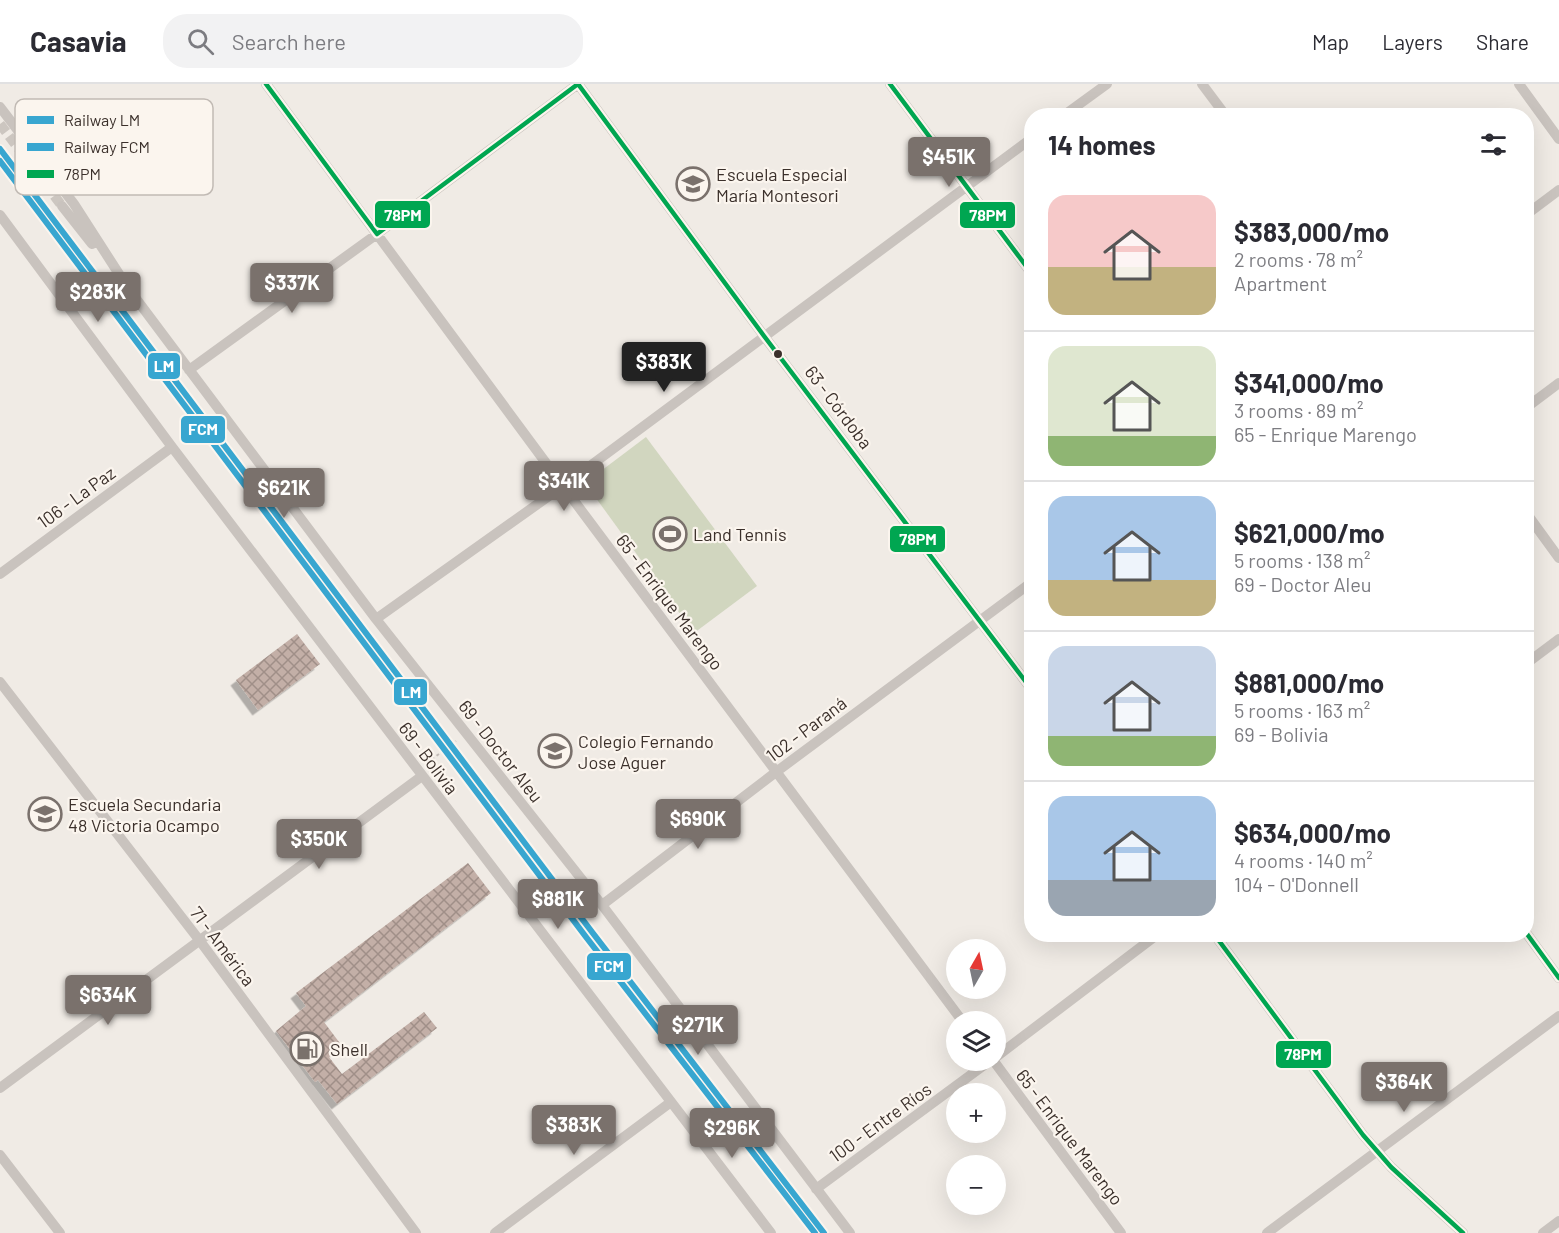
<!DOCTYPE html>
<meta charset="utf-8">
<style>
body{margin:0;font-family:Barlow,sans-serif;background:#f2f2f3;color:#2b2b33;height:100vh;display:flex;flex-direction:column;font-size:22px;white-space:nowrap}
*{box-sizing:border-box;margin:0}
p{font-size:20px;color:#7c7c81}
.icon{flex:none;width:33px;height:33px;fill:none;stroke:currentColor;stroke-width:2;stroke-linecap:round;stroke-linejoin:round}
.map{position:relative;flex:1;overflow:hidden}
.sheet{position:absolute;left:1024px;top:24px;width:510px;height:834px;display:flex;flex-direction:column;background:#fff;border-radius:24px;box-shadow:0 6px 24px #0002}
.sheet>*{flex:none}
.needle{width:39px;rotate:9deg}
.tools{position:absolute;left:946px;top:855px;display:grid;gap:12px}
.tools a{display:grid;place-items:center;width:60px;height:60px;border-radius:50%;background:#fff;box-shadow:0 6px 24px #0002;font-size:30px}
.price{position:absolute;translate:-50% -51px;padding:0 14px;border-radius:6px;background:#7a716c;color:#fff;font-size:20px;line-height:39px;filter:drop-shadow(0 2px 3px #0008)}
.price::after{content:'';position:absolute;left:50%;top:36px;width:18px;height:14px;margin-left:-9px;background:inherit;clip-path:polygon(0 0,100% 0,50% 100%)}
.price.on{background:#222;color:#fff}
ul{padding:0;list-style:none}
li{display:flex;align-items:center;gap:18px;height:150px;padding:0 24px}
li+li{border-top:2px solid #e1e1e2}
li span{display:grid;place-items:center;flex:none;width:168px;height:120px;border-radius:18px;color:#555}
li>.icon{margin-inline-start:auto}
span .icon{width:72px;height:72px;fill:#fffc;stroke-width:1}
li b{font-size:26px}
h2{display:flex;justify-content:space-between;align-items:center;height:72px;padding:0 24px;font-size:26px}
header{display:flex;align-items:center;gap:36px;box-sizing:border-box;height:84px;padding:0 30px;background:#fff;border-bottom:2px solid #e1e1e2}
header strong{font-size:28px}
nav{display:flex;gap:33px;margin-inline-start:auto;font-size:21px}
.search{width:420px;height:54px;background:#f2f2f3;display:flex;align-items:center;gap:15px;box-sizing:border-box;padding:0 21px;border-radius:24px;color:#7c7c81;font-size:22px}
.map>svg:first-child{display:block}
.pitch{fill:#d1d6bf}
.building{fill:url(#building-cross-hatch);filter:url(#shadow)}
.lines{fill:none;stroke-linecap:round;stroke-linejoin:round}
.minor-tunnel{stroke:#ccc6c0;stroke-width:10;stroke-dasharray:10 5;stroke-linecap:butt}
.path{stroke:#c2bbb6;stroke-width:2;stroke-dasharray:3 3;stroke-linecap:butt}
.minor{stroke:#c9c3be;stroke-width:10}
.bus-1-casing{stroke:#fbf5ee;stroke-width:9}
.bus-1{stroke:#00a651;stroke-width:4.5}
.rail-1-casing{stroke:#fbf5ee;stroke-width:10}
.rail-2-casing{stroke:#fbf5ee;stroke-width:10}
.rail-1{stroke:#38a6d0;stroke-width:6}
.rail-2{stroke:#38a6d0;stroke-width:6}
.bus-dot{fill:#3b302b;stroke:#fbf5ee;stroke-width:2}
.labels{text-anchor:middle;dominant-baseline:central;stroke-width:4.5;stroke-linejoin:round;paint-order:stroke}
.poi-label{font-size:18px;fill:#3b302b;stroke:#fbf5ee;text-anchor:start}
.street-label{font-size:18px;fill:#3b302b;stroke:#fbf5ee}
.key{fill:#fbf5ee;stroke:#c1bab4;stroke-width:1.5}
.key-label{font-size:16px;fill:#3b302b}
.line-badge{stroke:#fbf5ee;stroke-width:2}
.badge-label{font-size:16px;text-anchor:middle;font-weight:bold;fill:#fff}
</style>
<header>
<strong>Casavia</strong>
<div class="search"><svg class="icon" aria-label="search" viewBox="0 0 24 24"><circle cx="10" cy="10" r="6"/><path d="M15 15l6 6"/></svg>Search here</div>
<nav><a>Map</a><a>Layers</a><a>Share</a></nav>
</header>
<div class="map">
<svg width="1559" height="1149" viewBox="0 0 1559 1149">
<defs>
<pattern id="building-cross-hatch" width="8" height="8" patternUnits="userSpaceOnUse" patternTransform="scale(1.5)"><rect width="8" height="8" fill="#c3afa7"/><path d="M0 0l8 8M0 8l8-8" fill="none" stroke="#a08f88"/></pattern>
<filter id="shadow"><feDropShadow dx="-5.5" dy="5.5" stdDeviation="0" flood-color="#0004"/></filter>
</defs>
<rect width="100%" height="100%" fill="#f0ebe5"/>
<path class="pitch" d="M646,353l111,149 -63,47 -109,-150z"/>
<path class="building" d="M297,550l23,30 -62,46 -22,-30z
M468,779l23,30 -167,129 18,24 -13,11 13,17 82,-62 13,16 -100,76 -19,-24 -3,2 -39,-51 30,-25 -10,-13z"/>
<g class="lines">
<path class="minor-tunnel" d="M0,40l62,82"/>
<path class="path" d="M427,679l29,-22"/>
<path class="minor" d="M266,0l297,402 400,536
M578,0l186,252 268,354
M890,0l142,190
M1202,0l24,32
M1519,0l40,55
M0,23l74,97 54,84 248,331 226,286 248,328
M1063,32l44,-32
M62,122l30,38
M1527,130l32,-24
M0,131l172,232 599,786
M189,286l188,-136 201,-150
M1527,323l32,-24
M1527,430l32,44
M0,490l172,-127
M376,535l187,-133 469,-348
M1527,579l32,-24
M0,598l200,259 216,292
M602,821l174,-133 256,-190
M1214,850l149,201 28,32 72,66
M1527,850l32,44
M996,973l162,-123
M993,976l128,173
M0,1004l422,-312
M0,1071l60,78
M816,1105l175,-129
M495,1149l176,-131
M1267,1149l292,-217
M1543,1149l16,-12"/>
<defs>
<path id="bus-1" d="M266,0l111,150 201,-150
M578,0l186,252 268,354
M890,0l142,190
M1214,850l149,201 28,32 72,66
M1527,850l32,44"/>
</defs>
<use href="#bus-1" class="bus-1-casing"/>
<use href="#bus-1" class="bus-1"/>
<defs>
<path id="rail-1" d="M0,65l592,783 232,301"/>
<path id="rail-2" d="M0,77l586,776 229,296"/>
</defs>
<use href="#rail-1" class="rail-1-casing"/>
<use href="#rail-2" class="rail-2-casing"/>
<use href="#rail-1" class="rail-1"/>
<use href="#rail-2" class="rail-2"/>
</g>
<defs>
<symbol id="school-ring" viewBox="-11 -11 22 22"><circle r="9.5" fill="#fbf5ee" stroke="#7a716c" stroke-width="1.5"/><path d="M0-5L7-2L0 1L-7-2ZM-4 1L0 2.5L4 1V4Q0 6-4 4Z" fill="#7a716c"/></symbol>
<symbol id="stadium-ring" viewBox="-11 -11 22 22"><circle r="9.5" fill="#fbf5ee" stroke="#7a716c" stroke-width="1.5"/><path d="M0-5a6.5 5 0 1 0 0 10a6.5 5 0 1 0 0-10ZM-3.5-1.8h7v3.6h-7Z" fill="#7a716c"/></symbol>
<symbol id="fuel-ring" viewBox="-11 -11 22 22"><circle r="9.5" fill="#fbf5ee" stroke="#7a716c" stroke-width="1.5"/><path d="M-5.5-6h7V0h2V4h1.3V-2.5L3-4.5l.8-.8L6-3V5H2.5V1h-1V6h-7ZM-4.2-4.7v3.2H.2V-4.7Z" fill="#7a716c"/></symbol>
</defs>
<g fill-rule="evenodd">
<use href="#school-ring" x="674" y="81" width="38" height="38"/>
<use href="#stadium-ring" x="651" y="431" width="38" height="38"/>
<use href="#school-ring" x="536" y="648" width="38" height="38"/>
<use href="#school-ring" x="26" y="711" width="38" height="38"/>
<use href="#fuel-ring" x="288" y="946" width="38" height="38"/>
</g>
<circle class="bus-dot" cx="778" cy="270" r="5"/>
<g class="labels">
<g class="poi-label">
<text x="716" y="90">Escuela Especial<tspan x="716" dy="21">María Montesori</tspan></text>
<text x="693" y="450">Land Tennis</text>
<text x="578" y="657">Colegio Fernando<tspan x="578" dy="21">Jose Aguer</tspan></text>
<text x="68" y="720">Escuela Secundaria<tspan x="68" dy="21">48 Victoria Ocampo</tspan></text>
<text x="330" y="965">Shell</text>
</g>
<g class="street-label">
<text transform="translate(839 323) rotate(53)">63 - Córdoba</text>
<text transform="translate(76 413) rotate(-36)">106 - La Paz</text>
<text transform="translate(670 518) rotate(53)">65 - Enrique Marengo</text>
<text transform="translate(806 645) rotate(-37)">102 - Paraná</text>
<text transform="translate(501 667) rotate(52)">69 - Doctor Aleu</text>
<text transform="translate(429 674) rotate(53)">69 - Bolivia</text>
<text transform="translate(223 862) rotate(53)">71 - América</text>
<text transform="translate(880 1038) rotate(-36)">100 - Entre Ríos</text>
<text transform="translate(1070 1053) rotate(53)">65 - Enrique Marengo</text>
</g>
</g>
<rect x="15" y="15" width="198" height="96" rx="9" class="key"/>
<rect x="27" y="32" width="27" height="8" fill="#38a6d0"/>
<rect x="27" y="59" width="27" height="8" fill="#38a6d0"/>
<rect x="27" y="86" width="27" height="8" fill="#00a651"/>
<g class="key-label">
<text x="64" y="42">Railway LM</text>
<text x="64" y="69">Railway FCM</text>
<text x="64" y="96">78PM</text>
</g>
<g class="line-badge">
<rect x="374" y="116" width="57" height="29" rx="6" fill="#00a651"/>
<rect x="959" y="117" width="57" height="28" rx="6" fill="#00a651"/>
<rect x="147" y="268" width="34" height="28" rx="6" fill="#38a6d0"/>
<rect x="180" y="331" width="46" height="29" rx="6" fill="#38a6d0"/>
<rect x="889" y="441" width="57" height="28" rx="6" fill="#00a651"/>
<rect x="393" y="594" width="35" height="28" rx="6" fill="#38a6d0"/>
<rect x="586" y="868" width="46" height="29" rx="6" fill="#38a6d0"/>
<rect x="1275" y="956" width="57" height="29" rx="6" fill="#00a651"/>
</g>
<g class="badge-label">
<text x="403" y="137">78PM</text>
<text x="988" y="137">78PM</text>
<text x="164" y="288">LM</text>
<text x="203" y="351">FCM</text>
<text x="918" y="461">78PM</text>
<text x="411" y="614">LM</text>
<text x="609" y="888">FCM</text>
<text x="1303" y="976">78PM</text>
</g>
</svg>
<div class="tools">
<a><svg class="needle" viewBox="-14 -14 28 28"><path d="M0-13l5 13h-10z" fill="#e53935"/><path d="M0 13l5-13h-10z" fill="#7c7c81"/></svg></a>
<a><svg class="icon" aria-label="layers" viewBox="0 0 24 24"><path d="M12 4l9 5-9 5-9-5zM3 14l9 5 9-5"/></svg></a>
<a>+</a>
<a>−</a>
</div>
<b class="price" style="left:949px;top:104px">$451K</b>
<b class="price" style="left:292px;top:230px">$337K</b>
<b class="price" style="left:98px;top:239px">$283K</b>
<b class="price on" style="left:664px;top:309px">$383K</b>
<b class="price" style="left:564px;top:428px">$341K</b>
<b class="price" style="left:284px;top:435px">$621K</b>
<b class="price" style="left:698px;top:766px">$690K</b>
<b class="price" style="left:319px;top:786px">$350K</b>
<b class="price" style="left:558px;top:846px">$881K</b>
<b class="price" style="left:108px;top:942px">$634K</b>
<b class="price" style="left:698px;top:972px">$271K</b>
<b class="price" style="left:1404px;top:1029px">$364K</b>
<b class="price" style="left:574px;top:1072px">$383K</b>
<b class="price" style="left:732px;top:1075px">$296K</b>
<section class="sheet">
<h2>14 homes<svg class="icon" aria-label="filters" viewBox="0 0 24 24"><path d="M4 7h16M4 17h16"/><circle cx="9" cy="7" r="2"/><circle cx="15" cy="17" r="2"/></svg></h2>
<ul>
<li><span style="background:linear-gradient(#f6c9c9 60%,#c2b280 0)"><svg class="icon" aria-label="home" viewBox="0 0 24 24"><path d="M3 11l9-7 9 7M6 9v11h12V9"/></svg></span><div><b>$383,000/mo</b><p>2 rooms · 78 m²</p><p>Apartment</p></div></li>
<li><span style="background:linear-gradient(#dfe7d0 75%,#8fb573 0)"><svg class="icon" aria-label="home" viewBox="0 0 24 24"><path d="M3 11l9-7 9 7M6 9v11h12V9"/></svg></span><div><b>$341,000/mo</b><p>3 rooms · 89 m²</p><p>65 - Enrique Marengo</p></div></li>
<li><span style="background:linear-gradient(#a9c7e8 70%,#c2b280 0)"><svg class="icon" aria-label="home" viewBox="0 0 24 24"><path d="M3 11l9-7 9 7M6 9v11h12V9"/></svg></span><div><b>$621,000/mo</b><p>5 rooms · 138 m²</p><p>69 - Doctor Aleu</p></div></li>
<li><span style="background:linear-gradient(#c9d6e8 75%,#8fb573 0)"><svg class="icon" aria-label="home" viewBox="0 0 24 24"><path d="M3 11l9-7 9 7M6 9v11h12V9"/></svg></span><div><b>$881,000/mo</b><p>5 rooms · 163 m²</p><p>69 - Bolivia</p></div></li>
<li><span style="background:linear-gradient(#a9c7e8 70%,#9aa5b1 0)"><svg class="icon" aria-label="home" viewBox="0 0 24 24"><path d="M3 11l9-7 9 7M6 9v11h12V9"/></svg></span><div><b>$634,000/mo</b><p>4 rooms · 140 m²</p><p>104 - O'Donnell</p></div></li>
</ul>
</section>
</div>
